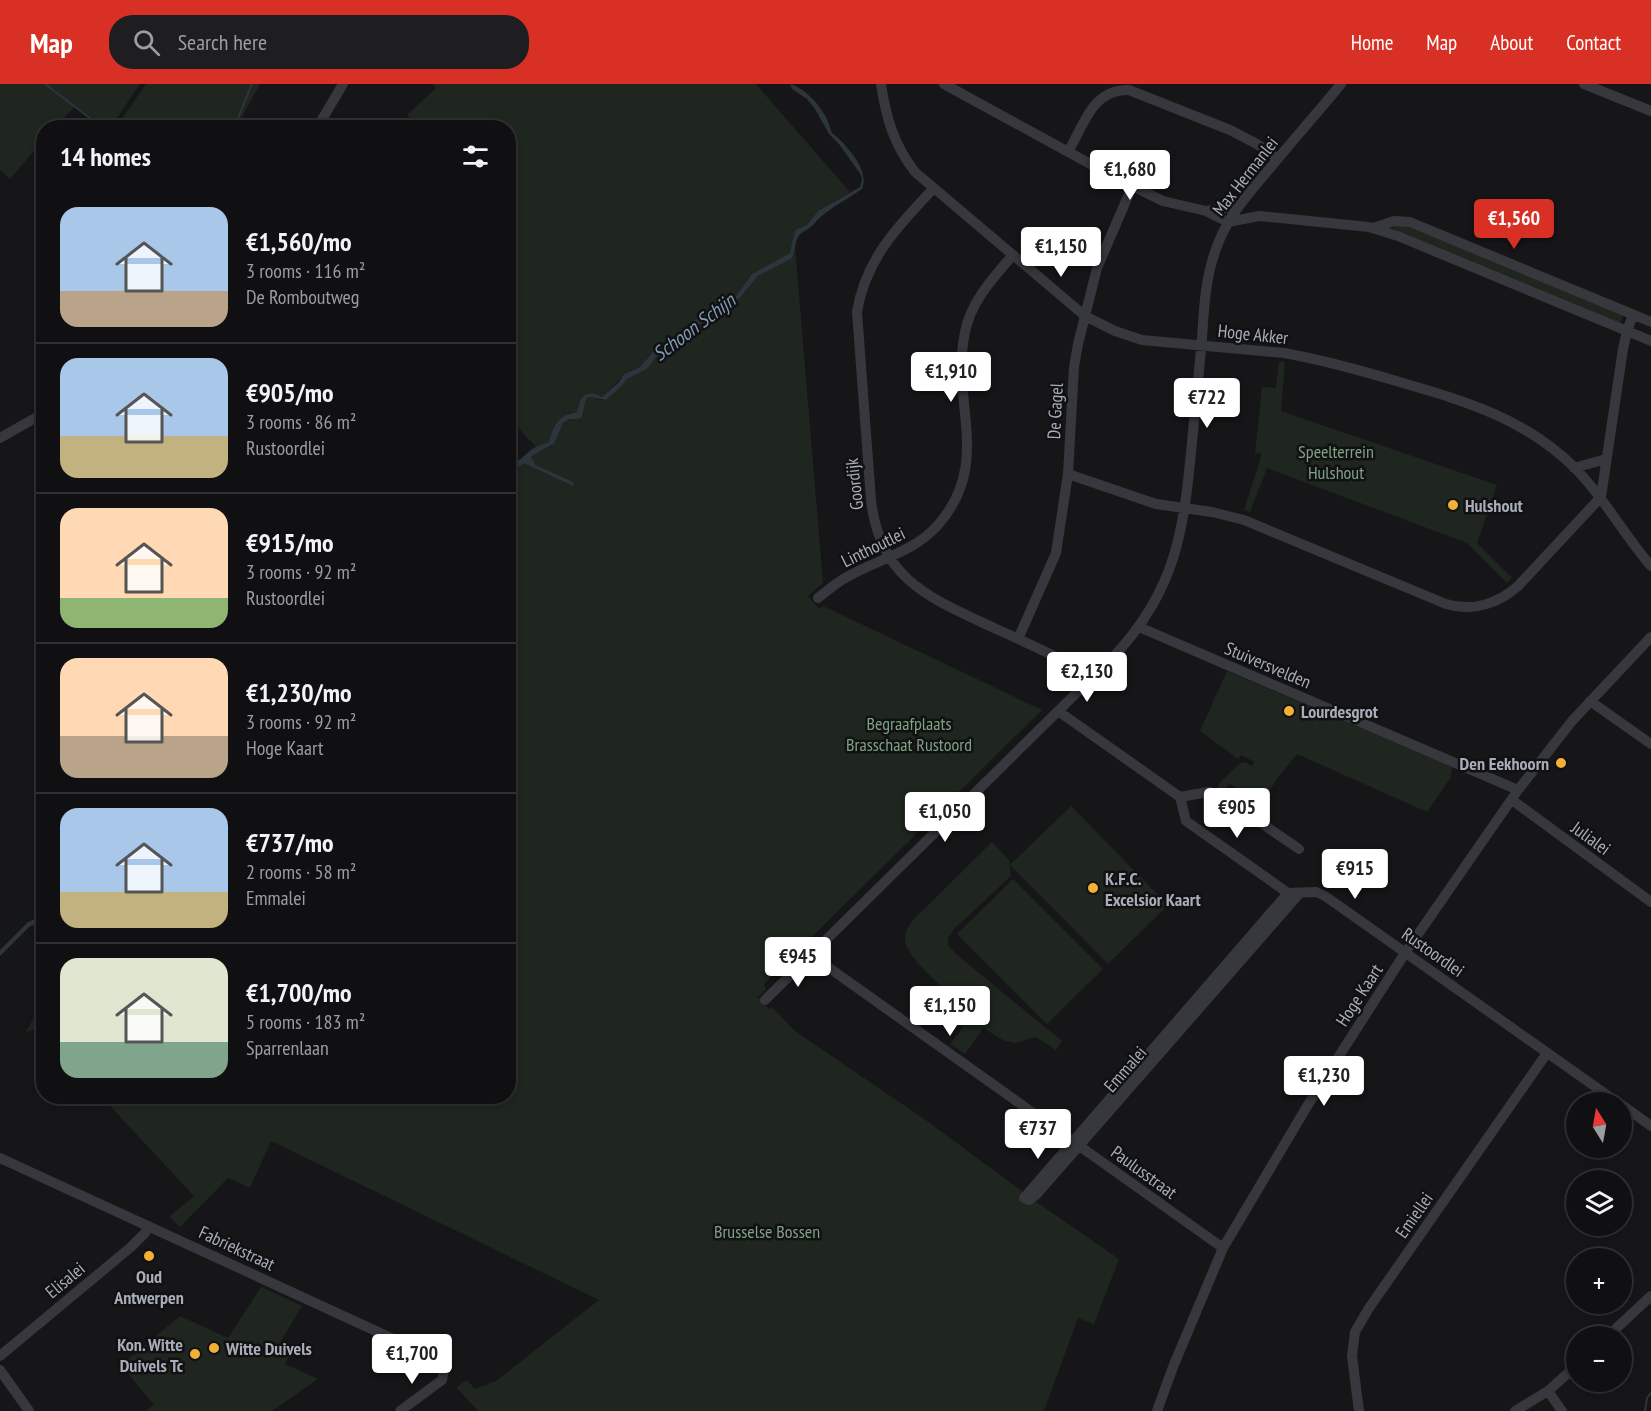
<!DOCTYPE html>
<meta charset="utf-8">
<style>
body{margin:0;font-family:"PT Sans Narrow",sans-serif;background:#1e1e20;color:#f1f3f6;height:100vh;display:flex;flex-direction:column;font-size:22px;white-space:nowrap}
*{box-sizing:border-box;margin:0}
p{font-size:20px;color:#9c9d9f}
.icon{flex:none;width:33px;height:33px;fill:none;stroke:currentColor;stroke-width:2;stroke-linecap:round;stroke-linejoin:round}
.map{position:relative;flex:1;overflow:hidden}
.drawer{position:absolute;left:36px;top:36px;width:480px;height:984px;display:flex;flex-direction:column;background:#101012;border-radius:24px;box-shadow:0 3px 9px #0003,0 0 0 2px #303032}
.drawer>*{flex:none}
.needle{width:39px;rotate:349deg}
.buttons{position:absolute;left:1566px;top:1008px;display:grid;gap:12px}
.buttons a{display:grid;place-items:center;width:66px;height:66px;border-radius:50%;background:#101012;box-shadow:0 3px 9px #0003,0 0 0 2px #303032;font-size:30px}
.price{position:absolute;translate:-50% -51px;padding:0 14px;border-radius:6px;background:#fff;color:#222;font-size:20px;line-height:39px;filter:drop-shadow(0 2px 3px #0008)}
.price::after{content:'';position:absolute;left:50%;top:36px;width:18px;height:14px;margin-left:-9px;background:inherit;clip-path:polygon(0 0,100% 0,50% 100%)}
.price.on{background:#d93025;color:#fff}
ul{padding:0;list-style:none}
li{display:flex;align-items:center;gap:18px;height:150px;padding:0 24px}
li+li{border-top:2px solid #303032}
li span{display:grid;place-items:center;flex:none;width:168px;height:120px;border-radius:18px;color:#555}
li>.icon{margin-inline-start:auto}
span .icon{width:72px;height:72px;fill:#fffc;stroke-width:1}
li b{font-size:26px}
h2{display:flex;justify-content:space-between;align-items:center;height:72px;padding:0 24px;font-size:26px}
header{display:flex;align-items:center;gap:36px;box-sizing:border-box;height:84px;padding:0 30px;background:#d93025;color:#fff}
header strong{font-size:28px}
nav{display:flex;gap:33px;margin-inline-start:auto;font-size:21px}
.search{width:420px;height:54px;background:#1e1e20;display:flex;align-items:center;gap:15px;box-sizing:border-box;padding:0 21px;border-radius:24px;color:#9c9d9f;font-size:22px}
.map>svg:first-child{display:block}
.green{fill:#1e261f}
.water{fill:#2c353c}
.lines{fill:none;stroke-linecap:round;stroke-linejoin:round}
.stream{stroke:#2c353c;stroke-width:2}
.minor{stroke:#37383d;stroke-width:10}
.poi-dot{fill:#f2b134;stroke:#111113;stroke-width:2}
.labels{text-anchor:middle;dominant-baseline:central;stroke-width:5;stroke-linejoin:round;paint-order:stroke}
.street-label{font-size:18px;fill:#a8adb8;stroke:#111113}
.park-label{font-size:18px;fill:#7fa381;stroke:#111113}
.poi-label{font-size:18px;font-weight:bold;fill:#a8adb8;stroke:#111113;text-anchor:start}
.water-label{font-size:20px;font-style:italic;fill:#7f9bb3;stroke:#111113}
</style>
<header>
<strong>Map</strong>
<div class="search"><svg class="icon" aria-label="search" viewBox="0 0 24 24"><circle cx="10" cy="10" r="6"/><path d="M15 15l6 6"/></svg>Search here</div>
<nav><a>Home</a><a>Map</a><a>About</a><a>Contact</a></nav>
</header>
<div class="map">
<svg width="1651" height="1327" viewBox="0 0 1651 1327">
<rect width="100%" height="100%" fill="#161618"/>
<path class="green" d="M0,0h140l-29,43h-6l-30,-21 -19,21 -12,1 -1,13 -33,38 -10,-9z
M146,0h114l-20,37 9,6h-133z
M433,0h323l94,108 -32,19 -11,14 -12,5 -4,23 -39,21 -19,26 -40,21 -13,18 -18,5 -13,12 -9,11 -13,5 -25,25 -9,-4 -13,8 -3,11 -8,1 -20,29 -13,5 -27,-29 -1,-290 -90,-1 -11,-12 29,-27z
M1400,139l222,90 1,4 -3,6 -228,-95z
M795,163l28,336 -15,13 11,13 4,-3 219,104 -278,274 2,5 -8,8 11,12 3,-2 23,24 132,90 111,82 81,56 -25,65 -16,-6 -34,93h-566l-22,-24 11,-7 8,9 21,-8 103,-81 -328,-159 -21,47 -22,-10 -48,49 -11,-10 25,-21 -84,-90 12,-10h386l1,-629 3,3 23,-17 16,-6c10,-13 6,-29 27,-28l5,-4 3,-16 3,-2 11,3h6l15,-13 6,-8 20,-10 15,-19 15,-3 11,-9 4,-10 40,-21 26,-31 33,-17z
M1279,277l6,1 -4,49 216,74 -20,58 35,35 -5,5 -40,-40 -200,-75 -17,44 -6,-2 18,-56 -7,-1 7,-66 14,1z
M1227,587l225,96 -1,10 -24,35 -130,-58 -21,26 -15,25 -31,-21 -8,7 -4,-2v-4l21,-21 6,-2 6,4 4,-4 -14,-7 -3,4 -38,-28z
M1071,722l97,99 -60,59 -98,-99z
M992,758l17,18 2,16 -57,53 -6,9v7l8,9 106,87 -6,9 -20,-13 -21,6 -10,-2 -22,-13 -18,26 -15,-10c5,-7 14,-16 16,-24 4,-16 -60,-56 -61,-81 0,-7 3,-12 7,-18z
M1013,795l90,90 -56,55 -90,-90z
M43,917v26l-17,5z
M261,1203l41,19 -23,38 13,8 -7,12 33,15 -46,32h-126l8,-6 -33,-40 59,-49 48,22z"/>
<path class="water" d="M790,0c15,4 30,21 37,35 2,4 3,10 5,14 3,3 8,6 11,10 10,11 26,30 19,46 -18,13 -33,18 -49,36 -5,5 -11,6 -15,12 -4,7 -2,15 -7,22l-33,17 -26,31 -40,21 -4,10 -12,9 -14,3 -15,19 -20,10 -6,8 -15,13 -17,-3 -3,2 -4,18 -4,2h-8l-7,4 -9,21 -23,12 4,9 36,16 3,2 -1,3 -49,-23 -10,7 -5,-3v-5c11,2 16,-9 25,-14 5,-3 10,-4 15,-6 5,-17 9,-27 28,-30l3,-11 4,-6 9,-2 9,4 17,-15 5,-8 16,-7 18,-21 22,-7 13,-18 40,-21 19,-26 38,-21 5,-23 12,-5 11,-14 42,-24 2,-7 -1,-5 -22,-31 -10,-10 -14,-25 -8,-10 -15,-10z
M43,831v5l-14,7 -29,29v-6l28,-28z"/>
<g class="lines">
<path class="stream" d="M45,0l58,44
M234,44l18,-44
M1645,1327l2,-13 4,-5"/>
<path class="minor" d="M881,0c5,34 13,61 34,88l170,144 30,15 27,9 142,13c40,7 79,18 119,30 65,19 123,36 173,86 29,30 48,66 75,97
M944,0l172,94 47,23 43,10 22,11 31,-6 110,11 29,9 253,105
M1584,0l67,27
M317,44l26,-44
M1068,68c16,-27 24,-63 61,-62l101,40 27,14 21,15
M933,105c-35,37 -68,71 -76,123l14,188c9,80 59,98 123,128 34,15 67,31 100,47
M1206,127l21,-3 8,2
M1373,144l21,-7 16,1 241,100
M0,354l44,-25
M1574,384l32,-9
M1068,390l88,30 56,8 32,8 202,84c26,8 52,0 72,-18l83,-89 22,-148 4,-18 6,-16
M818,514c9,-7 19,-16 29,-21 31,-18 66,-24 91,-52 55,-63 12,-123 27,-193 6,-30 27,-53 47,-76
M1139,543l379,163
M1018,555l38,-86 12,-79 6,-107 4,-23 19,-76 35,-81
M1590,617l61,43
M1058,627l122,86 28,-5 11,2 80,55
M1180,713l6,24 102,72 28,-1 9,4 292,206
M1512,716l139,102
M811,871l412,293
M765,916l350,-345c62,-66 69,-127 77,-213 3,-34 7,-69 10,-103 2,-31 3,-60 14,-90 11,-32 33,-56 55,-82 23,-28 47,-55 70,-83
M1622,1021l29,21
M0,1074l439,202 5,10 -2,10 -42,31
M1024,1114l5,2 7,-5 263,-301
M1024,1114l264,-305
M1608,1252l43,-40
M0,1272l131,-109 14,-14 4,-7
M0,1286l29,41
M1548,1307l14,20
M1157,1327l16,-44 50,-119 86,-145 96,-150 113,-163 54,-69 79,-84
M1359,1327l-7,-55 3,-24 14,-24 178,-255
M1515,1327l33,-20 28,-25"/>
</g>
<g class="poi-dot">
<circle cx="1453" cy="421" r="6"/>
<circle cx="1289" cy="627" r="6"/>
<circle cx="1561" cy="679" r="6"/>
<circle cx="1093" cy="804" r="6"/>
<circle cx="149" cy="1172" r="6"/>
<circle cx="214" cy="1264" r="6"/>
<circle cx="195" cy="1270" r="6"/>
</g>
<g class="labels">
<g class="street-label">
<text transform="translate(1245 92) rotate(-52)">Max Hermanlei</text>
<text transform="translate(1253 250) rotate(6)">Hoge Akker</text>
<text transform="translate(1055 327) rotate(-87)">De Gagel</text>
<text transform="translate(854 400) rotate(-96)">Goordijk</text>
<text transform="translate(873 463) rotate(-26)">Linthoutlei</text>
<text transform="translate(1268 581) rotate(23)">Stuiversvelden</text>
<text transform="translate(1591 754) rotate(36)">Julialei</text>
<text transform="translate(1433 868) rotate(35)">Rustoordlei</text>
<text transform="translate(1359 911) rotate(-57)">Hoge Kaart</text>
<text transform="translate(1125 985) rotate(-49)">Emmalei</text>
<text transform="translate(1144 1088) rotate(36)">Paulusstraat</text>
<text transform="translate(1414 1131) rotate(-55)">Emiellei</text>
<text transform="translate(237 1164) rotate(25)">Fabriekstraat</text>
<text transform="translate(65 1196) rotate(-40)">Elisalei</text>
</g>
<g class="park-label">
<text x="1336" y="367">Speelterrein<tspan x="1336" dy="21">Hulshout</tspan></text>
<text x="909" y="639">Begraafplaats<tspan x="909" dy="21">Brasschaat Rustoord</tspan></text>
<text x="767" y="1147">Brusselse Bossen</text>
</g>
<g class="poi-label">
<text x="1465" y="421">Hulshout</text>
<text x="1301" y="627">Lourdesgrot</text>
<text x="1549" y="679" text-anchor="end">Den Eekhoorn</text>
<text x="1105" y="794">K.F.C.<tspan x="1105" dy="21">Excelsior Kaart</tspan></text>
<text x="149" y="1192" text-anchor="middle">Oud<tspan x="149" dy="21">Antwerpen</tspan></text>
<text x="183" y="1260" text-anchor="end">Kon. Witte<tspan x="183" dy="21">Duivels Tc</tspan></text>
<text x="226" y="1264">Witte Duivels</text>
</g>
<g class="water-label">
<text transform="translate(694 243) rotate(-37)">Schoon Schijn</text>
</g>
</g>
</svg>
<div class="buttons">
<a><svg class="needle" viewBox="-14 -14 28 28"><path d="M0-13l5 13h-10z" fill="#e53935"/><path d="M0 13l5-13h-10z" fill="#9c9d9f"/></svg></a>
<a><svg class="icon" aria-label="layers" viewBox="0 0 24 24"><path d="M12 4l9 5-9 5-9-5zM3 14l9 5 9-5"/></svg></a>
<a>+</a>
<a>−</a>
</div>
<b class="price" style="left:1130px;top:117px">€1,680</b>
<b class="price on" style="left:1514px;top:166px">€1,560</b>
<b class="price" style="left:1061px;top:194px">€1,150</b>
<b class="price" style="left:951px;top:319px">€1,910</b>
<b class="price" style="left:1207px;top:345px">€722</b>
<b class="price" style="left:1087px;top:619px">€2,130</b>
<b class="price" style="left:1237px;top:755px">€905</b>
<b class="price" style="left:945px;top:759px">€1,050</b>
<b class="price" style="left:1355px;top:816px">€915</b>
<b class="price" style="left:798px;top:904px">€945</b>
<b class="price" style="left:950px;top:953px">€1,150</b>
<b class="price" style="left:1324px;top:1023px">€1,230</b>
<b class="price" style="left:1038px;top:1076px">€737</b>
<b class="price" style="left:412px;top:1301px">€1,700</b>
<section class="drawer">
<h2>14 homes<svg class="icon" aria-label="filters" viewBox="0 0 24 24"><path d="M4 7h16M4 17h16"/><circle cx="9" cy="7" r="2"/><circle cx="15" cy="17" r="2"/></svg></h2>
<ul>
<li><span style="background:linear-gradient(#a9c7e8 70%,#b9a48a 0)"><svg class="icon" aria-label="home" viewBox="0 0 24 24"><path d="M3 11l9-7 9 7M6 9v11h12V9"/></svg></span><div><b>€1,560/mo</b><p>3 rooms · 116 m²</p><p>De Romboutweg</p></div></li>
<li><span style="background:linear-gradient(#a9c7e8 65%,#c2b280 0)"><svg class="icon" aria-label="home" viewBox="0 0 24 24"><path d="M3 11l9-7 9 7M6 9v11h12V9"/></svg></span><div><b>€905/mo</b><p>3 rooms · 86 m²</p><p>Rustoordlei</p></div></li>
<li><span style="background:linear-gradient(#ffd9b3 75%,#8fb573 0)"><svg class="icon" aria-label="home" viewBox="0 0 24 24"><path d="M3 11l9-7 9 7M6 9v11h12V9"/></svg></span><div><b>€915/mo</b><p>3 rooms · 92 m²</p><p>Rustoordlei</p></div></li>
<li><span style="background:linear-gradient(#ffd9b3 65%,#b9a48a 0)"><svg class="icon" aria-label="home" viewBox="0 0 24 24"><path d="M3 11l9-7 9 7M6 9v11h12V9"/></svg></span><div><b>€1,230/mo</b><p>3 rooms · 92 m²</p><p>Hoge Kaart</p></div></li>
<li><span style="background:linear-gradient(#a9c7e8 70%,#c2b280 0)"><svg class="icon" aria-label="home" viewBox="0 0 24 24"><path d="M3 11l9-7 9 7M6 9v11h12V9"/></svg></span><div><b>€737/mo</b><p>2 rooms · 58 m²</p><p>Emmalei</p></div></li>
<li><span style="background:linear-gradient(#dfe7d0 70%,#7fa58c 0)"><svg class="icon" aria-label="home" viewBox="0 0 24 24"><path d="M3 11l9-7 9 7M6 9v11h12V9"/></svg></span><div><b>€1,700/mo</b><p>5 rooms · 183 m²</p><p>Sparrenlaan</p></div></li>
</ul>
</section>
</div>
